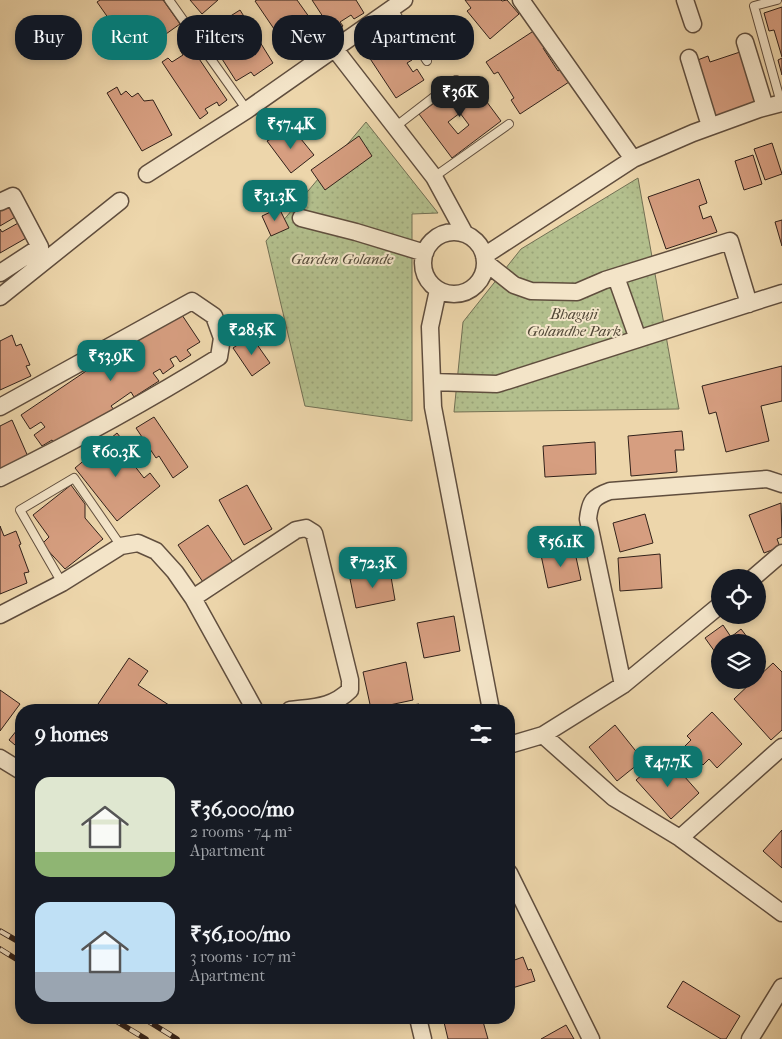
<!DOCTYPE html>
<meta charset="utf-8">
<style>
body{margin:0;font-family:"IM FELL French Canon",serif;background:#242831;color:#f1f3f6;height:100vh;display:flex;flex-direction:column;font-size:19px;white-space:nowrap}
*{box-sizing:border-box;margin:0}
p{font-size:16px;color:#9ea1a6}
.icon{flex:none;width:28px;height:28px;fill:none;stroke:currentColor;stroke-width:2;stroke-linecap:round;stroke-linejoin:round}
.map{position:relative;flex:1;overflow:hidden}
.panel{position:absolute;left:15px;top:704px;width:500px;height:320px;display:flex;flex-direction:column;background:#171b24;border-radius:20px;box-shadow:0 2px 8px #0003}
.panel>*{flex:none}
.banner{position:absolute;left:15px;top:15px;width:500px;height:45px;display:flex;gap:10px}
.buttons{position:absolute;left:711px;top:569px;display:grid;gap:10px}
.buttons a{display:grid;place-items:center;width:55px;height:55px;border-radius:50%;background:#171b24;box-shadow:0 2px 8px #0003;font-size:25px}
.price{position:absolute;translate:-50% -42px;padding:0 11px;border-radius:10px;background:#0f766e;color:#fff;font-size:16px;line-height:32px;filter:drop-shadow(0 1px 2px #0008)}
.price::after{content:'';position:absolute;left:50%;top:30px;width:15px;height:11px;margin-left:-8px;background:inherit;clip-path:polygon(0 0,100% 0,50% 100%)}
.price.current{background:#222;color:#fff}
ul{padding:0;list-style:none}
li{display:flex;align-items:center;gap:15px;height:125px;padding:0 20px}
li span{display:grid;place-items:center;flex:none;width:140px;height:100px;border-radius:15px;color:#555}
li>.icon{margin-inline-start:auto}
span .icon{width:60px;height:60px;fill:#fffc;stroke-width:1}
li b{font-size:21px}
h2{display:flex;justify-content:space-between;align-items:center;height:60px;padding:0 20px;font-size:21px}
.tag{padding:0 18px;border-radius:20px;background:#171b24;box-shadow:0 2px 8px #0003;font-size:18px;line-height:45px}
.tag.current{background:#0f766e;color:#fff}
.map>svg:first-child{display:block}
.park{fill:url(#park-dots);stroke:#727054}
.building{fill:#d69e80;stroke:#31211a;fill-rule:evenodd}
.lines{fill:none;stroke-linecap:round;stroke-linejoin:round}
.lane-casing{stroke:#604e3e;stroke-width:10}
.street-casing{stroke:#604e3e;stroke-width:19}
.lane{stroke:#f3e4c8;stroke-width:8}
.street{stroke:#f3e4c8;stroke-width:16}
.rail-casing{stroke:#31211a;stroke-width:5.5}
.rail{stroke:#f3e4c8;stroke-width:4;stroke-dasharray:11;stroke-linecap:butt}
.labels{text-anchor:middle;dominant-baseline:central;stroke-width:4;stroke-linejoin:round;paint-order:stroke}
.park-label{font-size:15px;font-style:italic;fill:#524837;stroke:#f3e4c8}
</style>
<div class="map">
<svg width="782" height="1039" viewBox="0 0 782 1039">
<defs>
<pattern id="park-dots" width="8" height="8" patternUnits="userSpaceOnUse" patternTransform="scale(1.25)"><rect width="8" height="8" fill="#b3bf8d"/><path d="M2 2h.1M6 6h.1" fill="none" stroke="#9aa479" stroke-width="1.8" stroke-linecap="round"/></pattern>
</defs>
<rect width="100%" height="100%" fill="#edd6ab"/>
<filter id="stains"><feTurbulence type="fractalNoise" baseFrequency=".004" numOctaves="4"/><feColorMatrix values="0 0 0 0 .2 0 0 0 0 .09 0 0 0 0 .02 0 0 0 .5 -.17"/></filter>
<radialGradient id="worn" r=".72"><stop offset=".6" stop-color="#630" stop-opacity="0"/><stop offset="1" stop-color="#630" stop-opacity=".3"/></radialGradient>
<path class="park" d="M366,122l72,91 -26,1v207l-107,-15 -39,-165z
M638,178l41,231 -225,3 9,-90 58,-73z"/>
<path class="building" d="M100,0h63l17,24 -45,32 -38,-54z
M190,0h28l-16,14z
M257,0h40l20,28 -8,5 3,4 -18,12 -3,-4 -4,3 -32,-47z
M312,0h44l8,13 -10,6 -3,-4 -11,7 3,4 -10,6z
M465,0h36l1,1 5,-1 12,14 -29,25 -23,-28 4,-3z
M782,7v50l-8,-27 -5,1 -5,-18z
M240,10l33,53 -19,13 -3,-4 -15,9 -26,-41 16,-10 -5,-8z
M535,30l11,16 -3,2 15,23 3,-2 8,13 -49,32 -9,-14 3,-2 -16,-26 -4,2 -8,-12z
M392,34l6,9 4,-2 6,9 -2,1 6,9 -5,3 6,9 4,-3 7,11 -28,18 -31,-47z
M189,44l38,56 -8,6 -2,-4 -12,7 3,4 -8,6 -38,-57 6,-4 4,4 11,-7 -3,-5z
M743,51l17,52 -46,15 -19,-57 13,-5 2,6z
M782,58v17l-4,-15z
M469,78l32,43 -49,37 -33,-44zM460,113l9,12 -11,9 -10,-12z
M117,87l4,8 5,-4 6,6 6,-4 6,8 9,-1 19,35 -30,16 -35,-58z
M292,128l22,27 -23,18 -24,-32z
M359,136l13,20 -47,34 -14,-20z
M772,143l10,31 -17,6 -11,-31z
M753,155l9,29 -18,6 -9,-29z
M699,179l8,24 -8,3 4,13 8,-3 6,16 -51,17 -18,-52z
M10,204l7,12 -17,10v-16z
M279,208l10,20 -18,8 -9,-20z
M782,220v26l-7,-24z
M20,222l8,15 -28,16v-24l2,3z
M178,309l22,33 -13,8 4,5 -11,7 -4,-6 -6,3 4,7 -11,8 -3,-5 -7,4 6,8 -25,16 -3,-5 -20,14 4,5 -57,38 -6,-9 -10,6 -8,-11 11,-8 -4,-5 -11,7 -9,-14z
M12,335l4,11 5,-2 9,21 -4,1 5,10 -31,14v-49z
M251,336l19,27 -18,13 -19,-28z
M782,366v35l-21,5 8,35 -43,11 -10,-40 -7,2 -7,-28z
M154,417l34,50 -15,11 -14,-22 -3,2 -20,-30z
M12,420l17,39 -29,13v-46z
M682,431l2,19h-9l2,22 -46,4 -3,-40z
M117,433l11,14 -5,4 21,27 6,-5 10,13 -43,35 -42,-53z
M595,442l1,32 -51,3 -2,-31z
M71,485l14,19v14l18,21 -38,30 -23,-25 7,-7 -16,-22z
M247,485l25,44 -28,16 -25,-45z
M781,503l1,34 -5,2 3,8 -16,6 -15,-38z
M645,514l8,29 -33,9 -7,-29z
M208,525l29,43 -30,20 -29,-43z
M0,526l4,10 12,-5 5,13 -2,1 10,27 -5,1 3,10 -27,11z
M574,548l7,32 -33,8 -7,-33z
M660,554l2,34 -42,3 -2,-33z
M390,571l5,29 -39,8 -6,-29z
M454,616l6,35 -36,7 -7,-35z
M723,625l8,12 10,-8 10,13h-31v17l-15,-21z
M129,658l19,13 -10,14 34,22 -2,3h-76z
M406,662l7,38 -42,9 -8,-37z
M773,663l9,9v58l-11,10 -37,-41 20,-19h4v-3z
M0,690l20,14 -20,27z
M419,704l1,6h-33l-1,-1z
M712,712l30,32 -25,24 -8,-9 -6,6 -18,-19 6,-6 -4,-4z
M21,725v25l-12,-10z
M615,725l28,35 -26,21 -28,-34z
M669,759l30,34 -28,26 -35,-39 14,-12 4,5z
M782,830v38l-19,-17z
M523,957l5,13 3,-1 4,12 -26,8v-27z
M683,981l57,35 -14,23h-5l-54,-32z
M443,1018h39l6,21h-40z
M566,1025l8,14h-33z"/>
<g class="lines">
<defs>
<path id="lane" d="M169,0l78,110
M777,0l-23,6 27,97
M392,8l35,53
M395,127l61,-47
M434,177l75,-53
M62,583l-42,-73 54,-32 47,68"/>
<path id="street" d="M521,0l112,159
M685,0l8,24
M745,42l20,65
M334,48l100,129 31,57
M689,58l21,68
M147,174l100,-64 157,-110
M0,202l13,-6 27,51 -40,26
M301,218l55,14 69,21
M423 263a31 31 0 1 1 62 0a31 31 0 1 1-62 0Z
M484,256l149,-97 60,-26 66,-24 23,-6
M485,262l29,23 17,6 46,1 28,-12 125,-39 19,63
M616,277l22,62
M438,290l-8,37 3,80 58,303
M0,297l120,-96
M432,382l65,2 285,-91
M0,407l192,-106 22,15 8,22 -3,19c-71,44 -144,84 -219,121
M753,578l29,-25
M193,598l103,-68 10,-2 8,5 36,147v10c-18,18 -37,17 -60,20
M0,615l62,-32 59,-37 17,-3 18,8 19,21 18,26 62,112
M623,685l-35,-166c2,-18 5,-22 22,-28l157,-12 15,5
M543,735l71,63 66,40 102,75
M509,745l34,-10 80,-50 97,-80
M0,758l21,13
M680,838l102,-91
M509,873l82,166
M418,1018l5,21
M750,1039l32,-52"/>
</defs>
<use href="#lane" class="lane-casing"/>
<use href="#street" class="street-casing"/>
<use href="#lane" class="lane"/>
<use href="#street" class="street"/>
<defs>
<path id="rail" d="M0,931l21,12
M0,949l21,13
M111,1018l35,21
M143,1018l34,21"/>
</defs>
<use href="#rail" class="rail-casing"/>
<use href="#rail" class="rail"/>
</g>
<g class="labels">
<g class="park-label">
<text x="342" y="259">Garden Golande</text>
<text x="574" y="314">Bhaguji<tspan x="574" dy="17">Golandhe Park</tspan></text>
</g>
</g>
<rect width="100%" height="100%" filter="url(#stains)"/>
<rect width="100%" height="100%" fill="url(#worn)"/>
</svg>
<div class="buttons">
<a><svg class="icon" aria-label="locate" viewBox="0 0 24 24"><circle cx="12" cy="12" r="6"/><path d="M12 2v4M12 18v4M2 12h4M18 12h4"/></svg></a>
<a><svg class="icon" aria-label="layers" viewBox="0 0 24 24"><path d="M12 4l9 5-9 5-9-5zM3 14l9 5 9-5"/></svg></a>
</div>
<b class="price current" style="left:460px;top:118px">₹36K</b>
<b class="price" style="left:291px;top:150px">₹57.4K</b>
<b class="price" style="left:275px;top:222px">₹31.3K</b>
<b class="price" style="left:252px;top:356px">₹28.5K</b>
<b class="price" style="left:111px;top:382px">₹53.9K</b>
<b class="price" style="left:116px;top:478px">₹60.3K</b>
<b class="price" style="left:561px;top:568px">₹56.1K</b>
<b class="price" style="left:373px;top:589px">₹72.3K</b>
<b class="price" style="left:668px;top:788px">₹47.7K</b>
<div class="banner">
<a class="tag">Buy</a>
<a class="tag current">Rent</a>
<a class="tag">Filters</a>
<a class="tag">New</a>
<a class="tag">Apartment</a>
</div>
<section class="panel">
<h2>9 homes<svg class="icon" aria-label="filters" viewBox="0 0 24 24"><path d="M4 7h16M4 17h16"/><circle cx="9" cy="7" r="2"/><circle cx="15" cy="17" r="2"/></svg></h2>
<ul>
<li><span style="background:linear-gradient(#dfe7d0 75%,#8fb573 0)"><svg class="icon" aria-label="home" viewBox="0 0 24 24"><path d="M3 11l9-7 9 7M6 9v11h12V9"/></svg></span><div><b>₹36,000/mo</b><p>2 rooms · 74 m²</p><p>Apartment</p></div></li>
<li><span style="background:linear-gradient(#bfe0f5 70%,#9aa5b1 0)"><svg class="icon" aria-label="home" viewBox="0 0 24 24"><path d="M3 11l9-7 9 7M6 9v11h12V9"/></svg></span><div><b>₹56,100/mo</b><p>3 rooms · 107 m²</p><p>Apartment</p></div></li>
</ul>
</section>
</div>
